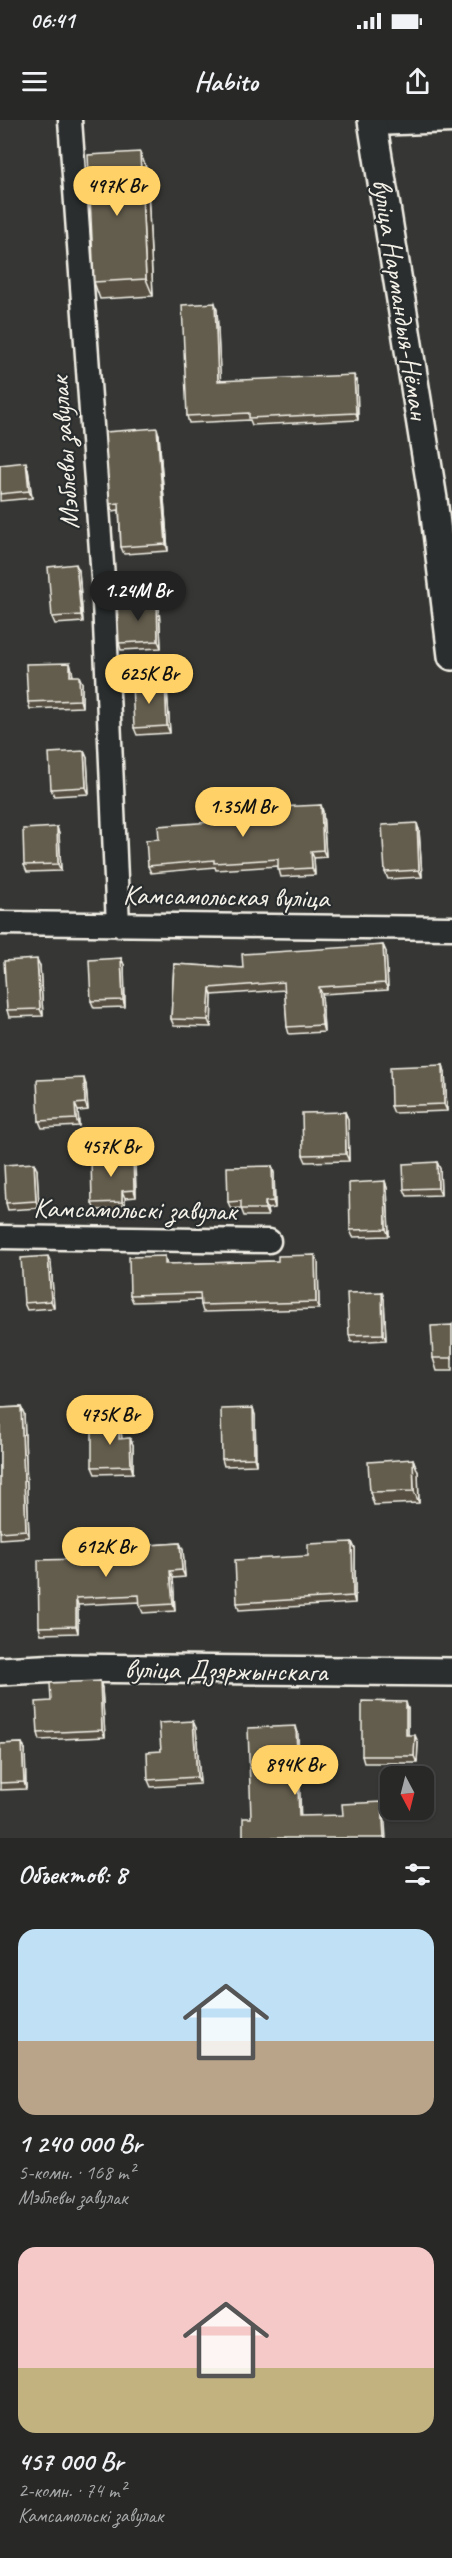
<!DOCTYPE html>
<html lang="ru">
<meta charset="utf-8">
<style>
body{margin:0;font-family:Caveat,sans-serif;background:#343533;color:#f1f3f6;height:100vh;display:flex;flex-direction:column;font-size:22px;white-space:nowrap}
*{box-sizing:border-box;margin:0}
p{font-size:20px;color:#a5a6a7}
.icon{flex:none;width:33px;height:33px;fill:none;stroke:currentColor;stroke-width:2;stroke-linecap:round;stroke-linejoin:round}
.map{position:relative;height:1718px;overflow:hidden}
.side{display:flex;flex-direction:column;background:#282927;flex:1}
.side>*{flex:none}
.needle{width:39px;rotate:173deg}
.tools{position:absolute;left:380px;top:1646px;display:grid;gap:12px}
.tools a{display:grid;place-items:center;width:54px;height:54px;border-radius:12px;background:#282927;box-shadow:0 2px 4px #0004,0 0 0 2px #444544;font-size:30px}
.price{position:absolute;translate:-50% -51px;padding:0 14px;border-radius:21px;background:#ffd166;color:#111;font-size:20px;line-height:39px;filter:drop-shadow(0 2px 3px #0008)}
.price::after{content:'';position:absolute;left:50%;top:36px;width:18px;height:14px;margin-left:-9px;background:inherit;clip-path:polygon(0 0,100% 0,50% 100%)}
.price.selected{background:#222;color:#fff}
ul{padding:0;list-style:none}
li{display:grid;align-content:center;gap:12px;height:318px;padding:0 18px}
li span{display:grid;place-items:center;height:186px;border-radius:18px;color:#555}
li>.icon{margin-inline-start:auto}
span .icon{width:108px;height:108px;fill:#fffc;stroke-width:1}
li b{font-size:26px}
h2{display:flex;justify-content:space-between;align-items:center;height:72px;padding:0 18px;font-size:26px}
.status{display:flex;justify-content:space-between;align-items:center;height:42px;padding:0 30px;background:#282927;direction:ltr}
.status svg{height:16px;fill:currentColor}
header{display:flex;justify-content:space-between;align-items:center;height:78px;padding:0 18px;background:#282927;font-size:27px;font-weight:700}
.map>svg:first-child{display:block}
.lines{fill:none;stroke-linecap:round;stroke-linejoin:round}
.minor-casing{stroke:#f4f1e8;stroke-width:27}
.tertiary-casing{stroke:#f4f1e8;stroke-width:32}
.minor{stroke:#2a2d2e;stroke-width:22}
.tertiary{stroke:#2a2d2e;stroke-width:27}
.wall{fill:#565042;stroke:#f4f1e8;stroke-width:1.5}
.shaded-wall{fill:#464136;stroke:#f4f1e8;stroke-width:1.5}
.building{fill:#645d4d;stroke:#f4f1e8;stroke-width:1.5}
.labels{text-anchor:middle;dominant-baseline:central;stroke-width:4.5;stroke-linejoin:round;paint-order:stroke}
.street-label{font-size:28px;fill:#f4f1e8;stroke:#2a2d2e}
</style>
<div class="status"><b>06:41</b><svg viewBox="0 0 49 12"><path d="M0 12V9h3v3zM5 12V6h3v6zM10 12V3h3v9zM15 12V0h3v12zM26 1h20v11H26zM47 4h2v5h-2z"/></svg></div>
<header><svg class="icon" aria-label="menu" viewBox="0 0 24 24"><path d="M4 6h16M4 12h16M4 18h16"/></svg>Habito<svg class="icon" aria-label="share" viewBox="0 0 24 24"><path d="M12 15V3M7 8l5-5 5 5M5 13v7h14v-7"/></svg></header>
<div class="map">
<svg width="452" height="1718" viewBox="0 0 452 1718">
<rect width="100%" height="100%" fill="#363734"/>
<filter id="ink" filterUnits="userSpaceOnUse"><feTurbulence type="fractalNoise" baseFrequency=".0167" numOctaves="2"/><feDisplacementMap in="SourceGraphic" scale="12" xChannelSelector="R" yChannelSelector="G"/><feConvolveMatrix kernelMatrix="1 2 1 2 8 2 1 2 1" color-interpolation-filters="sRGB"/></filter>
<g filter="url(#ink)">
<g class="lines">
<defs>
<path id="minor" d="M70,0l33,458 15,347
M373,4l79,-3
M0,803l452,5
M0,1117l269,4"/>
<path id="tertiary" d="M372,0l61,379 19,157
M0,1551l61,-3 391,4"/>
</defs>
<use href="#minor" class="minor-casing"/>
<use href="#tertiary" class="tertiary-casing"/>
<use href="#minor" class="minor"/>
<use href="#tertiary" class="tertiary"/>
</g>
<path class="wall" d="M147,50l6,126 -53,3 -6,-17z
M215,183l2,7 3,71 137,1 1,38 -106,5 -2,-5 -61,3 -2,-7z
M159,315l9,116 -44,3 -3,-7 -2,-37 -6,1 -3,-7z
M0,345l28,4 4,29 -32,3z
M79,451l4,51 -28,2 -3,-7z
M157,481l2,7 2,40 -40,2 -2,-7z
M72,550l1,6 9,7v24l-52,2 -2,-7z
M167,569l3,44 -33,2 -3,-7z
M84,631l3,7 2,36 -35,2 -3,-7z
M321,685l2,7 3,45 -12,1 1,17 -34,2 -3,-11 -62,4 -1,-3 -64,6 -3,-7 11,-27 52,-17z
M57,707l2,7 2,37 -34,1 -3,-7z
M419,710l3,47 -34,2 -3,-7z
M383,825l3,7 2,38 -66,4 2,38 -35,2 -2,-7 -2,-37 -73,5 -1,32 -37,-1 -3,-7 3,-55 69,4z
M121,838l3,7 1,42 -31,1 -3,-7z
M40,846l3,50 -34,1 -2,-7z
M443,945l2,7 2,39 -53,2 -3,-7z
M86,965l2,25 -10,1 1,15 -37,2 -3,-7z
M345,992l3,7 1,42 -43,1 -3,-7z
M133,1035l2,7 1,35 -11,1v11l-30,1 -3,-7z
M437,1042l3,7 1,26 -34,1 -3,-7z
M272,1046l2,7 1,35 -8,1 1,7h-24l-3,-8 -10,1 -3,-7z
M37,1050l2,38 -31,2 -2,-7z
M385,1061l2,7 2,48 -36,1 -3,-7z
M315,1135l3,7 1,47 -116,3 -2,-7v-5l-68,2 -3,-7 35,-39 2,8 111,-3z
M51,1143l3,45 -27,2 -3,-7z
M382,1172l2,7 2,41 -35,2 -2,-7z
M452,1205v46h-15l-4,-13z
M21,1287l3,7 5,123 -29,2v-131z
M253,1288l2,7 1,50 -32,1 -2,-7z
M121,1310l1,9 8,-1 3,7v28l-38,1 -3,-7z
M413,1339l5,13 1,31 -45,2 -4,-13z
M352,1422l3,7v54l-116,7 -2,-7z
M180,1423l3,7 2,27 -12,1 2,33 -32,2 -3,-7v-4l-62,3v28l-37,1 -2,-7 44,-68 36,-12z
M100,1561l2,7 3,49 -65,3 -2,-7 13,-32z
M408,1589v26l10,7 -1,21h-53l-2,-7z
M196,1608l4,56 -49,3 -3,-7 13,-29z
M22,1623l3,7 1,39 -26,1v-46z"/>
<path class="shaded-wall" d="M140,32l7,18 6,126 -7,-17z
M215,183l2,7 4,78 -3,-7z
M354,255l3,7 1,38 -2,-7z
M157,308l2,7 9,116 -2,-7z
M26,342l2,7 4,29 -3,-7z
M76,444l3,7 4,51 -2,-7z
M157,481l2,7 2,40 -3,-7z
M70,543l2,7 1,13 -3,-7z
M79,556l3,7v24l-2,-7z
M165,562l2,7 3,44 -3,-7z
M84,631l3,7 2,36 -3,-7z
M321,685l2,7 3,45 -3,-7z
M417,703l2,7 3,47 -3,-7z
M57,707l2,7 2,37 -3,-7z
M311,731l3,7 1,17 -3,-7z
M383,825l3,7 2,38 -3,-7z
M121,838l3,7 1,42 -2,-7z
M37,839l3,7 3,50 -3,-7z
M319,867l3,7 2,38 -2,-7z
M210,868l2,7 -1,32 -3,-7z
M443,945l2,7 2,39 -3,-7z
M84,958l2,7 2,25 -3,-7z
M75,984l3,7 1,15 -3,-7z
M345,992l3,7 1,42 -3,-7z
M133,1035l2,7 1,35 -2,-7z
M437,1042l3,7 1,26 -3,-7z
M34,1043l3,7 2,38 -3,-7z
M272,1046l2,7 1,35 -2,-7z
M385,1061l2,7 2,48 -3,-7z
M122,1071l3,7v11l-3,-7z
M265,1082l2,7 1,7 -3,-7z
M315,1135l3,7 1,47 -3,-7z
M48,1136l3,7 3,45 -3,-7z
M382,1172l2,7 2,41 -3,-6z
M21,1287l3,7 5,123 -3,-7z
M253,1288l2,7 1,50 -2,-7z
M119,1303l2,7 1,16 -3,-7z
M130,1318l3,7v28l-2,-7z
M413,1339l5,13 1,31 -5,-12z
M352,1422l3,7v54l-2,-7z
M180,1423l3,7 2,27 -3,-7z
M170,1451l3,7 2,33 -2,-7z
M76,1478l2,7v28l-2,-7z
M100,1561l2,7 3,49 -3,-7z
M406,1582l2,7v33l-2,-7z
M193,1601l3,7 4,56 -3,-7z
M296,1606l2,7 3,90 -2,-7z
M415,1615l3,7 -1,21 -3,-7z
M22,1623l3,7 1,39 -2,-7z
M382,1682l2,7 2,29h-2z"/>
<path class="building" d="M140,32l6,127 -52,3 -6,-127z
M215,183l3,78 136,-6 2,38 -107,5v-5l-62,3 -5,-111z
M157,308l9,116 -45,3 -2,-44 -9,1 -5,-72z
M26,342l3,29 -29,3v-29z
M76,444l5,51 -29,2 -4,-50z
M157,481l1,40 -39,2 -2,-40z
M70,543v13h9l1,24 -52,2 -2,-38z
M165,562l2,44 -33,2 -2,-45z
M84,631l2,36 -35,2 -2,-36z
M321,685l2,45 -12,1 1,17 -34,2v-11l-64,4v-3l-66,6 -2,-26 13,-1 -1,-13 53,-4v-12z
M417,703l2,47 -34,2 -3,-47z
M57,707l1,37 -34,1 -1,-36z
M383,825l2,38 -66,4 3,38 -35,2 -3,-45 -74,6 -2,32 -37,-1 3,-55 69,4 -1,-14z
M121,838l2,42 -32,1 -2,-41z
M37,839l3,50 -33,1 -3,-49z
M443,945l1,39 -53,2 -1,-39z
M84,958l1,25 -10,1 1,15 -37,2 -2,-41z
M345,992l1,42 -43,1 -1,-42z
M133,1035l1,35 -12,1v11l-30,1 -1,-46z
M437,1042l1,26 -34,1 -1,-25z
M34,1043l2,38 -30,2 -2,-38z
M272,1046l1,35 -8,1v7h-24v-8l-13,1 -1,-35z
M385,1061l1,48 -36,1 -1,-47z
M315,1135l1,47 -115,3 -1,-12 -70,2 -1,-38 36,-1v8l113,-3v-5z
M48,1136l3,45 -27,2 -3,-45z
M382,1172l1,42 -34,1 -2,-42z
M452,1205v33h-19l-2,-32z
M21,1287l5,123 -26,2v-124z
M253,1288l1,50 -32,1 -1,-50z
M92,1303h27v16l11,-1 1,28 -39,1z
M413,1339l1,32 -44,1 -2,-30z
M117,1422l1,5 62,-4 2,27 -12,1 3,33 -33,2 -1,-11 -63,3v28l-37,1 -1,-67 45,-1 -1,-16z
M352,1422l1,54 -116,7 -2,-43 73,-4v-12z
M100,1561l2,49 -64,3 -2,-31 15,-1 -1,-18z
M362,1581l44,1v33h9l-1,21h-52z
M193,1601l4,56 -49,3 -1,-28 14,-1 -2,-28z
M296,1606l3,90 44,-1 -1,-11 40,-2 2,36h-141v-20h8l-3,-90z
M22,1623l2,39 -24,1v-39z"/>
</g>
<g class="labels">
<g class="street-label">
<text transform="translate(401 179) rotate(81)">вуліца Нармандыя-Нёман</text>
<text transform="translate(64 333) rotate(-94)">Мэблевы завулак</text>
<text transform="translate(226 776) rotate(1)">Камсамольская вуліца</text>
<text transform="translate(135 1089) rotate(1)">Камсамольскі завулак</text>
<text transform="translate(226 1550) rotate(1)">вуліца Дзяржынскага</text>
</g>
</g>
</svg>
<div class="tools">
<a><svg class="needle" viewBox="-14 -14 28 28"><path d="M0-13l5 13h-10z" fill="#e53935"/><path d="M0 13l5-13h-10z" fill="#a5a6a7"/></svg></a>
</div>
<b class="price" style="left:117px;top:97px">497K Br</b>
<b class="price selected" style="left:138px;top:502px">1.24M Br</b>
<b class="price" style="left:149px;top:585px">625K Br</b>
<b class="price" style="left:243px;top:718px">1.35M Br</b>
<b class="price" style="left:111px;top:1058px">457K Br</b>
<b class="price" style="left:110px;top:1326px">475K Br</b>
<b class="price" style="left:106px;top:1458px">612K Br</b>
<b class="price" style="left:295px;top:1676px">894K Br</b>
</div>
<section class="side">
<h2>Объектов: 8<svg class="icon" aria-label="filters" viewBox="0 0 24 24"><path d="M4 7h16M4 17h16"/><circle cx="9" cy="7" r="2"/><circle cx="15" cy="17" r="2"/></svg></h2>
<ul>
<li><span style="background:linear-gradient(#bfe0f5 60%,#b9a48a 0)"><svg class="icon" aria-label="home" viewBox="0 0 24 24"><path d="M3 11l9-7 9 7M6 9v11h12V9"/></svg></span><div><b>1 240 000 Br</b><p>5-комн. · 168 m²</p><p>Мэблевы завулак</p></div></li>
<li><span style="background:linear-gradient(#f6c9c9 65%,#c2b280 0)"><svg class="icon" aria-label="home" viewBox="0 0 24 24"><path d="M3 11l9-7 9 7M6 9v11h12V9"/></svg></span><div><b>457 000 Br</b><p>2-комн. · 74 m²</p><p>Камсамольскі завулак</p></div></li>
</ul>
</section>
